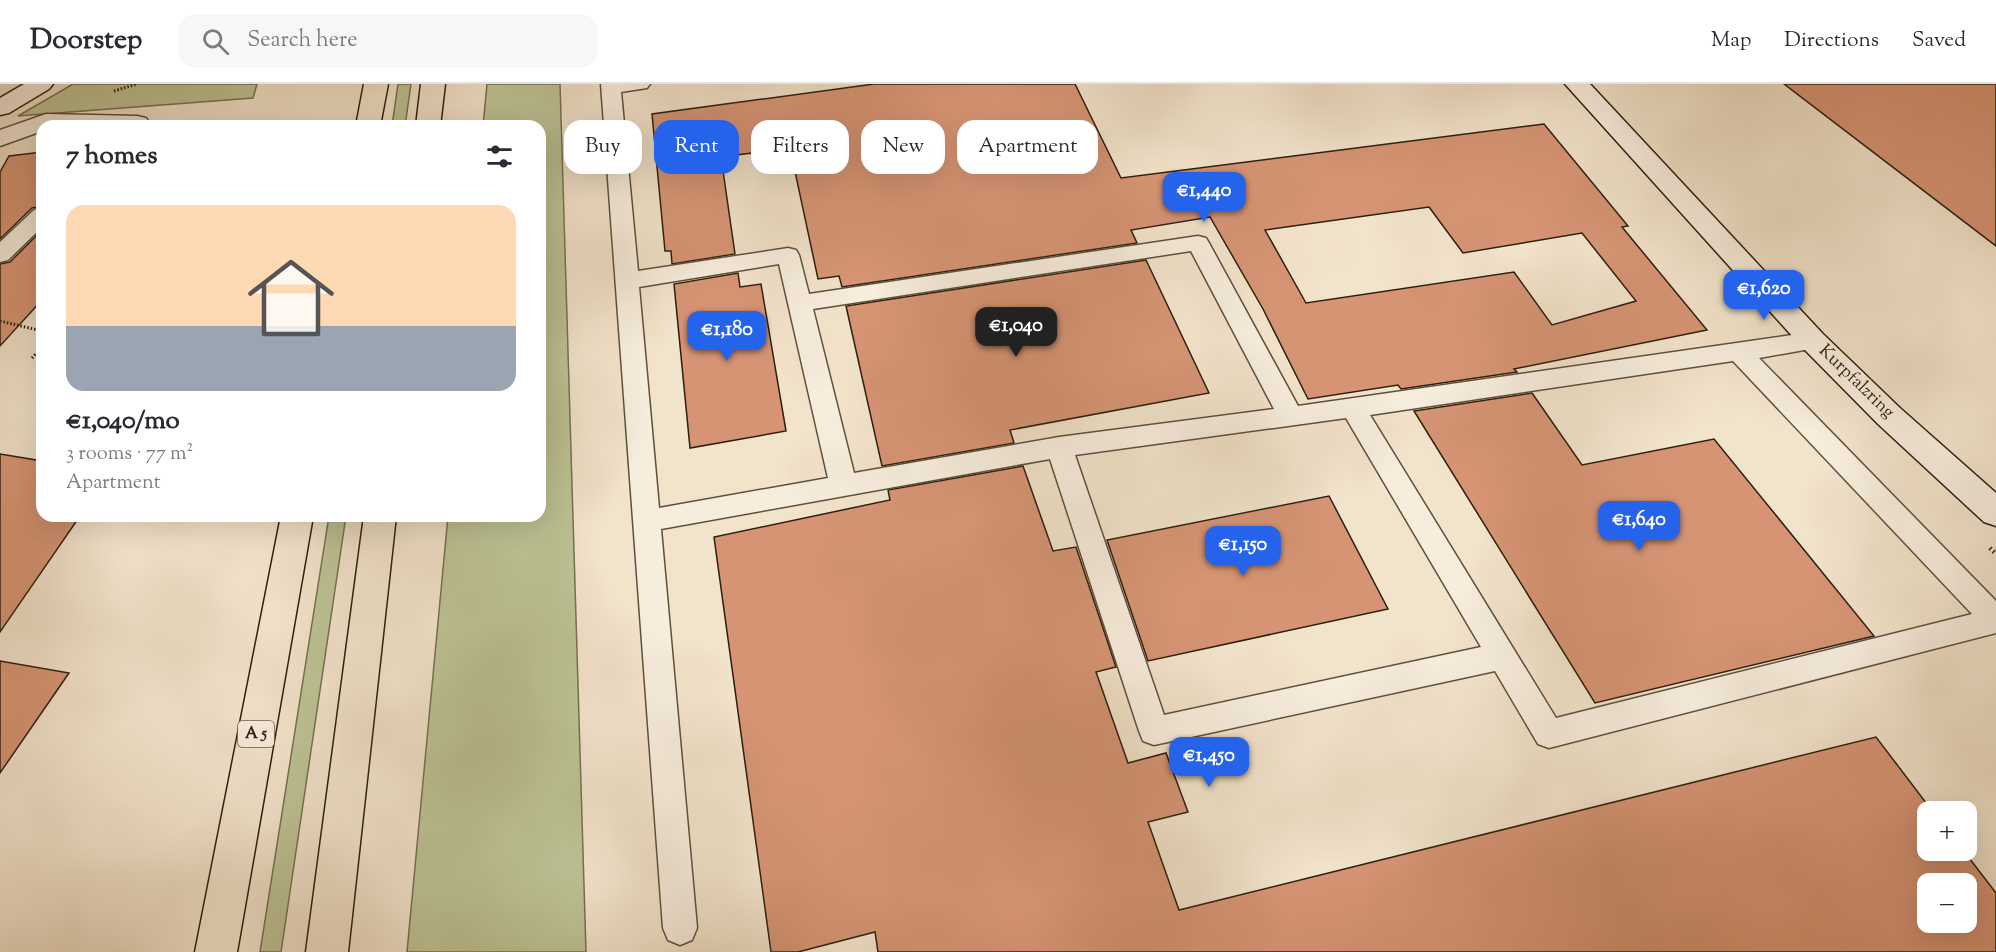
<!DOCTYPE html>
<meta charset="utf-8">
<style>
body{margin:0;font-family:"Sorts Mill Goudy",serif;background:#f7f7f7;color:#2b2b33;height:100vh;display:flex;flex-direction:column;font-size:22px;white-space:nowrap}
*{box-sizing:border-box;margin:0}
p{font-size:20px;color:#7c7c81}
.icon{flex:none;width:33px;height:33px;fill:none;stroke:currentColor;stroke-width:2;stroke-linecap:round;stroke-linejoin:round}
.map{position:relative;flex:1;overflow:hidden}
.drawer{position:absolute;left:36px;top:36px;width:510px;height:402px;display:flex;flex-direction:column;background:#fff;border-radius:18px;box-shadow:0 6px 24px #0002}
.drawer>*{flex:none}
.hud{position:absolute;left:564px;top:36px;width:570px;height:54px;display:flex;gap:12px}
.fabs{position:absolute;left:1917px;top:717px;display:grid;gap:12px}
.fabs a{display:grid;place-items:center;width:60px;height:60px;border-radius:12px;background:#fff;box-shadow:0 6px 24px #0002;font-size:30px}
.price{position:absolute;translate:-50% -51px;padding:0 14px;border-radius:12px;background:#2563eb;color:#fff;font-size:20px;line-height:39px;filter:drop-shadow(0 2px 3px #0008)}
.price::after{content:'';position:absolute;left:50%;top:36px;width:18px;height:14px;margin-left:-9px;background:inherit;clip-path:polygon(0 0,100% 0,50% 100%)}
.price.selected{background:#222;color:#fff}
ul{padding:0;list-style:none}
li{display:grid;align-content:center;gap:12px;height:318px;padding:0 30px}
li span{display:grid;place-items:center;height:186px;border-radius:18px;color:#555}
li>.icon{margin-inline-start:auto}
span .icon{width:108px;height:108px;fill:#fffc;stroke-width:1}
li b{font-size:26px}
h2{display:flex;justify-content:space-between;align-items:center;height:72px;padding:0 30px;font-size:26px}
.tag{padding:0 21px;border-radius:18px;background:#fff;box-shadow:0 6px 24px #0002;font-size:21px;line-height:54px}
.tag.selected{background:#2563eb;color:#fff}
header{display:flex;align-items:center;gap:36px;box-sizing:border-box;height:84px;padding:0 30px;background:#fff;border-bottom:2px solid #e1e1e2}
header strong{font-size:28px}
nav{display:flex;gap:33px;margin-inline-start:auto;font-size:21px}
.search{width:420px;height:54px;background:#f7f7f7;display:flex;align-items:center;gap:15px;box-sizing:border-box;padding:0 21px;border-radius:18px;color:#7c7c81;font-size:22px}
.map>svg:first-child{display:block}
.green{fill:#bdc395;stroke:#747152;stroke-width:1.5}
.building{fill:#d69474;stroke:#2c1f0e;stroke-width:1.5;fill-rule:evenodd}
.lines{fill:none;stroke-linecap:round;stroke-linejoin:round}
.lane-casing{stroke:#5e503d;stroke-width:3}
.street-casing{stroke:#5e503d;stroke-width:3}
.secondary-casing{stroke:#2c1f0e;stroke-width:3}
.highway-casing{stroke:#2c1f0e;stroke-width:3}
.path-far1{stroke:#2c1f0e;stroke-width:3;stroke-dasharray:1.5 2;stroke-linecap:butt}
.path{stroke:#2c1f0e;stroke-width:4.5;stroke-dasharray:1.5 3;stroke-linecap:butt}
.lane{fill:#f7eddd;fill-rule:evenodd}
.street{fill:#f7eddd;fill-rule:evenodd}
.secondary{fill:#f7eddd;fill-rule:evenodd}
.highway{fill:#f2e3cb;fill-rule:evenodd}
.labels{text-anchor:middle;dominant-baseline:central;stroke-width:4.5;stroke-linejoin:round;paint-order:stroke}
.shield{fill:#f7eddd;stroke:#695d4c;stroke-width:1.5}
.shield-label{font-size:16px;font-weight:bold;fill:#2c1f0e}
.street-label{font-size:18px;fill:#2c1f0e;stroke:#f7eddd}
</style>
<header>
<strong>Doorstep</strong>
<div class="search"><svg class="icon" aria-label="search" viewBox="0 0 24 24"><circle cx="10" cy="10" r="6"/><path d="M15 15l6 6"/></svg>Search here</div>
<nav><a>Map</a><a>Directions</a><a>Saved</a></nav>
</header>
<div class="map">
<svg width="1996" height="868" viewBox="0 0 1996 868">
<rect width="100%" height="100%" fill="#f2e3cb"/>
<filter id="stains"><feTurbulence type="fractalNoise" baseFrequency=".00333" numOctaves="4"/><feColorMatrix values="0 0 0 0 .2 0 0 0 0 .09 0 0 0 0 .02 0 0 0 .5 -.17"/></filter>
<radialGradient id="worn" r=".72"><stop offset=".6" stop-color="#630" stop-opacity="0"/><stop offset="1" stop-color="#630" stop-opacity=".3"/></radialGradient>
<path class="green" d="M73,0h184l-4,14 -235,18z
M398,0h13l-6,42h-13z
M487,0h73l26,868h-179l41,-436h92v-390h-57z
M329,432h17l-65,436h-21z"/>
<path class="building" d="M874,0h201l46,94 423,-54 84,102 -6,1 85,103 -193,39 3,3 -116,17 -3,-4 -90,14 -45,-90 -53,-92 -79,13 6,13 -295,44 -3,-11 -21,3 -28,-131 -69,9 14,97 -63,10 -1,-13h-6l-13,-137zM1429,123l34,46 119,-20 54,68 -84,24 -38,-53 -208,31 -41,-73z
M1784,0h212v162z
M42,68v54l-10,2 -32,31v-67l9,-16z
M42,146v70l-42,46v-82l10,-2z
M1146,176l63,133 -199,37 4,13 -132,23 -36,-160z
M738,189l2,14 21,-3 25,147 -96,17 -16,-164z
M1532,309l50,72 132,-26 160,197 -279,67 -181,-292z
M0,370l42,7v55h38l-80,116z
M1023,382l30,85 23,-4 40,120 -20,5 32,91 38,-10 22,59 -40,10 31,88 697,-173 57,75h-5v38h35l33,43v59h-1118l-3,-20 -77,20h-27l-57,-415 176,-37 -2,-10zM1928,800h38v38h-38z
M1329,412l59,113 -240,52 -41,-121z
M0,577l69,12 -69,100z"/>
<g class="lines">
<defs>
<path id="lane" d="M601,0h49l-3,4 -26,4 17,179 150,-23 8,2 3,5 10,39 389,-58 8,2 3,5 89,163 515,-74 8,3 4,6 -4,6 -62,11 237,243v32l-447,115 -11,-4 -43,-73 -341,74 -11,-4 -4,-10 -89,-272 -389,70 36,399 -5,12 -12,5 -12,-5 -5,-12zM1191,167l83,158 -215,28 -205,36 -41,-164zM779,180l49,214 -169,30 -20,-221zM1733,277l239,253 -416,104 -186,-303zM1346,334l135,229 -317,68 -89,-260z
M42,124v19l-34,33 -8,2v-20l34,-32z"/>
<path id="street" d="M46,30l91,2 9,2 3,5 -2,3h-105v5l-42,15v-16z"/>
<path id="secondary" d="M24,0h29l-4,5 -40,24 -9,2v-17z
M1565,0h25l233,250 77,74 96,85v33l-12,-4 -106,-98 -75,-76z"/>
<path id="highway" d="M364,0h24l-8,42h-24z
M421,0h24l-5,42h-24z
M281,432h32l-76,436h-42z
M364,432h32l-48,436h-42z"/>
</defs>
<use href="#lane" class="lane-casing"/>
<use href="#street" class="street-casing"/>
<use href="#secondary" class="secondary-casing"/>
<use href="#highway" class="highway-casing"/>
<path class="path-far1" d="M114,7l23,-7
M0,237l42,10
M32,274l10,-11"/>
<path class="path" d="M1990,464l6,6"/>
<use href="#lane" class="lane"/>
<use href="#street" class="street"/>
<use href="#secondary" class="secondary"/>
<use href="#highway" class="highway"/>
</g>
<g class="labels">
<rect class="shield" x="238" y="637" width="36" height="26" rx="4.5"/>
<g class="shield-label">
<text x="256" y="650">A 5</text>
</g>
<g class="street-label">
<text transform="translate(1856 298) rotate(44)">Kurpfalzring</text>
</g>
</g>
<rect width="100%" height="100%" filter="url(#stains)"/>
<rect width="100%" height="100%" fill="url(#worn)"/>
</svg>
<div class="fabs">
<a>+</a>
<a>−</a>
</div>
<b class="price" style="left:1204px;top:139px">€1,440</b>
<b class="price" style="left:1764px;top:237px">€1,620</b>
<b class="price selected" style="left:1016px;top:274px">€1,040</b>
<b class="price" style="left:727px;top:278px">€1,180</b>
<b class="price" style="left:1639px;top:468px">€1,640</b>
<b class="price" style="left:1243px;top:493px">€1,150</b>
<b class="price" style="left:1209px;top:704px">€1,450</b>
<div class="hud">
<a class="tag">Buy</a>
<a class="tag selected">Rent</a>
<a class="tag">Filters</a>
<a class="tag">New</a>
<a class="tag">Apartment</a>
</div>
<section class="drawer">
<h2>7 homes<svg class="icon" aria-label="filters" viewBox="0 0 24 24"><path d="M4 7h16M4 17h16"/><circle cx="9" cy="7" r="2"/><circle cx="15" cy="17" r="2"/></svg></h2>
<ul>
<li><span style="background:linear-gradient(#ffd9b3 65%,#9aa5b1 0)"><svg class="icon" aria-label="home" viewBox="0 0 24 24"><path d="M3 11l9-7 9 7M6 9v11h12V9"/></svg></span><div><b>€1,040/mo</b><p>3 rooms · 77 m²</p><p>Apartment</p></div></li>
</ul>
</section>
</div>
